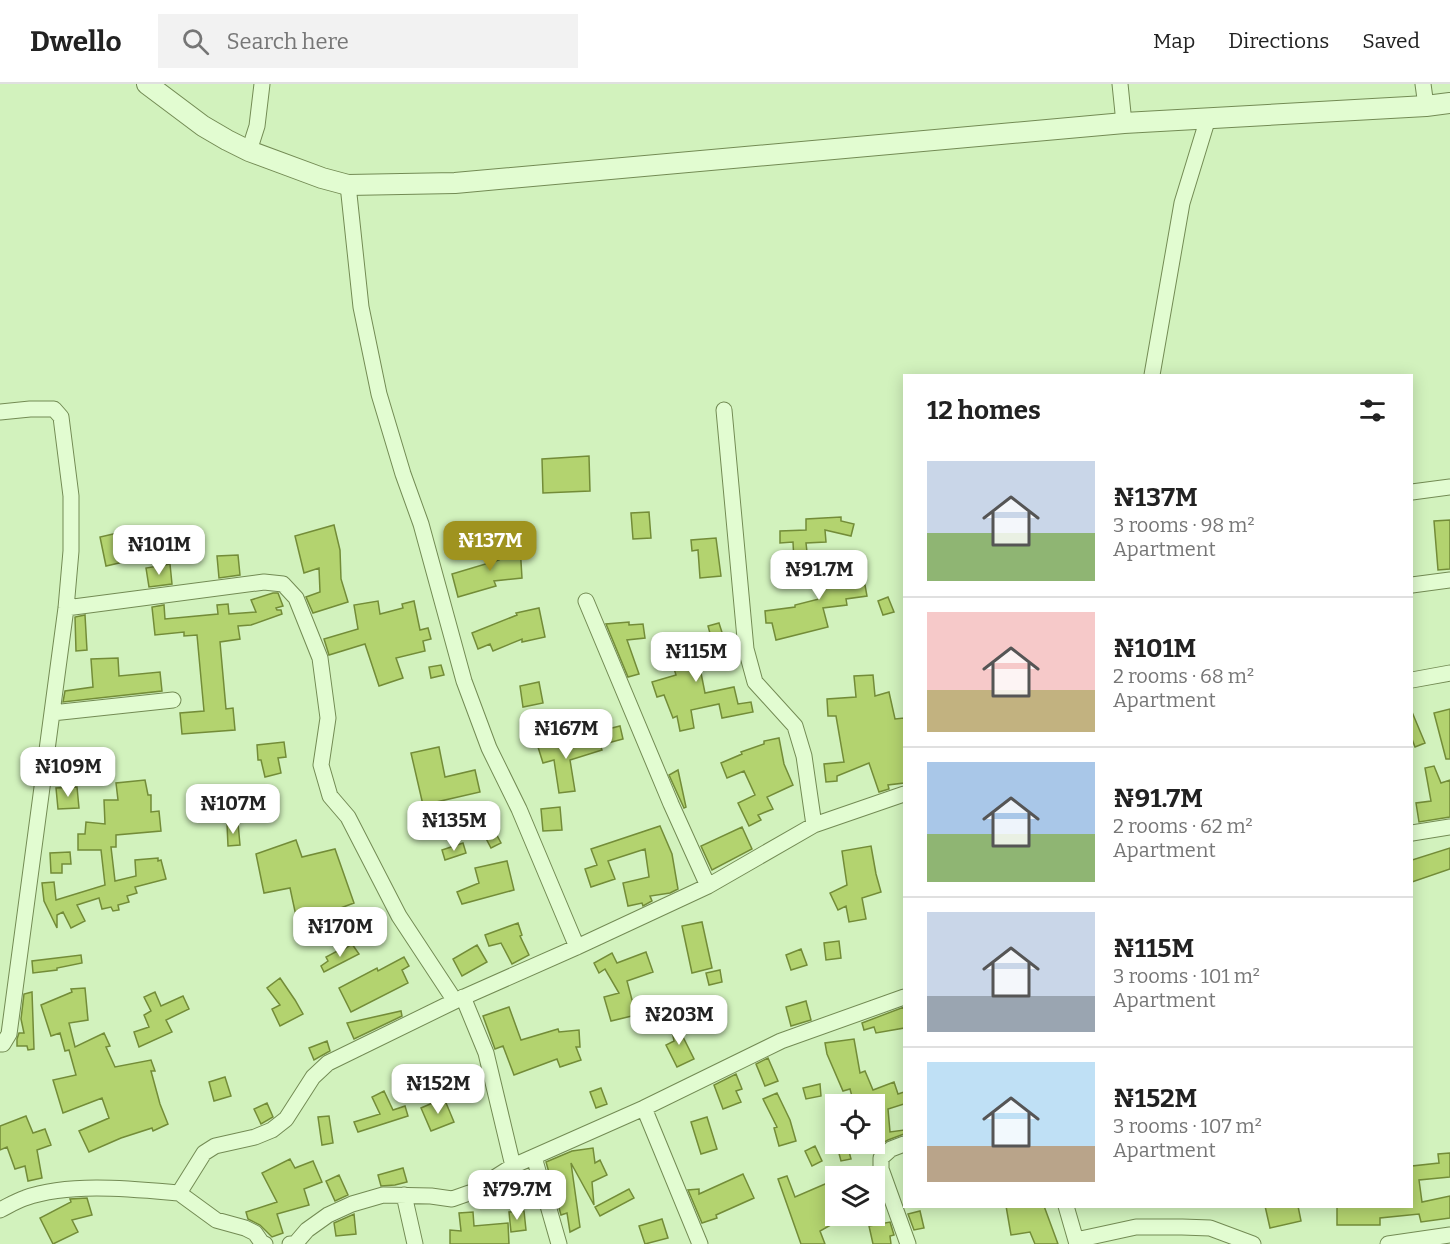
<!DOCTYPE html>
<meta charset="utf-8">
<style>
body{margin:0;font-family:Bitter,serif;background:#f2f2f2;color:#222;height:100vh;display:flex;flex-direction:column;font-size:22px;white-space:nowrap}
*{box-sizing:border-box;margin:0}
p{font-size:20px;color:#767676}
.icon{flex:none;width:33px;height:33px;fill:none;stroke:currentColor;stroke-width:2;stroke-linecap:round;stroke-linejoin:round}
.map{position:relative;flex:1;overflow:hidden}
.panel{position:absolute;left:903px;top:290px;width:510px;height:834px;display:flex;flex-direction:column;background:#fff;border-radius:0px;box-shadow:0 3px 15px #0003}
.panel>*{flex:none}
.buttons{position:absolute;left:825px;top:1010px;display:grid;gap:12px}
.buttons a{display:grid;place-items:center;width:60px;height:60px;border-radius:0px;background:#fff;box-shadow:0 3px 15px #0003;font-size:30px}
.price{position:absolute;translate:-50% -51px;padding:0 14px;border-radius:12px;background:#fff;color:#222;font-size:20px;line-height:39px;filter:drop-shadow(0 2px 3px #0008)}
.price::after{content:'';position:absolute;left:50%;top:36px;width:18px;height:14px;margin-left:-9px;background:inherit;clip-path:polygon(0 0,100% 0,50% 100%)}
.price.on{background:#9f931f;color:#fff}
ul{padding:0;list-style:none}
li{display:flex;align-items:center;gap:18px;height:150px;padding:0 24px}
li+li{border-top:2px solid #e0e0e0}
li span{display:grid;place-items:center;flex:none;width:168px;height:120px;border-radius:0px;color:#555}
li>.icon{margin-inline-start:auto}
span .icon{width:72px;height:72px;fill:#fffc;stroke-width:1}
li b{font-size:26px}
h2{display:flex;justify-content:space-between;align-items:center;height:72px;padding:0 24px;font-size:26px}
header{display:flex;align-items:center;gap:36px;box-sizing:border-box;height:84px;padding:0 30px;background:#fff;border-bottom:2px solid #e0e0e0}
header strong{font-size:28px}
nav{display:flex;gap:33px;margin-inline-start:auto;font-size:21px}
.search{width:420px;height:54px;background:#f2f2f2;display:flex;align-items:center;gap:15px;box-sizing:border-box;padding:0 21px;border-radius:0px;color:#767676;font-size:22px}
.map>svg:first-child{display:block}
.building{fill:#b3d36f;stroke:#738c38;stroke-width:1.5}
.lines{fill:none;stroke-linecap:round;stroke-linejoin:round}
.minor-casing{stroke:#738b54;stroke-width:17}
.tertiary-casing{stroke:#738b54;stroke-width:22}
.minor{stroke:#e2fcd1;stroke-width:15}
.tertiary{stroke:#e2fcd1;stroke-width:20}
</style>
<header>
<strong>Dwello</strong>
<div class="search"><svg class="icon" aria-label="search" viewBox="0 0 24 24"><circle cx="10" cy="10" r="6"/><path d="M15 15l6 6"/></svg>Search here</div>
<nav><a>Map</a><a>Directions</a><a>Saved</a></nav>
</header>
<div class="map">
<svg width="1450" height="1160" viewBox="0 0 1450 1160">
<rect width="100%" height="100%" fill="#d2f2bd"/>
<path class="building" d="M589,372l1,35 -47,2 -1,-34z
M649,428l2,26 -18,1 -2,-26z
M841,433v4l13,3 -3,12 -26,-6 1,12 -20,1 2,18 -14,1 -1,-20 -13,1v-12l26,-1v-11z
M1450,436v49l-12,1 -4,-49z
M334,441l6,25 1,29 7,23 -35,11 -7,-16 14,-5 -1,-24 -15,5 -9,-37z
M122,448l6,29 -22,5 -6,-29z
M716,454l5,38 -21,2 -2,-28 -6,1 -1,-11z
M520,461l2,33 -28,3 2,5 -38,11 -6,-23 47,-14 -2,-13z
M238,471l2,20 -21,3 -2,-22z
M855,476l3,25h7l2,11 -21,3 1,6 -24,3 5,19 -52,13 -4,-17h-6l-1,-12 30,-4v-2l24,-6 -5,-32 27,-6 1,1z
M170,480l2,20 -23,3 -3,-19z
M273,509h5l5,13 -7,2 1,2h4l1,4 -31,11 -13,1 2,13 -20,3 6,67 7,-1 2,22 -53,4 -2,-21 24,-2 -7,-76 -13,1v-4l-29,3 -3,-28 12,-2 1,14 53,-5 -1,-9 11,-1 1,10 27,-2 -5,-12z
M888,513l6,15 -11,3 -5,-14z
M378,517l2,13 23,-6 -1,-4 12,-3 6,29 8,-2 3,11 -8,2 2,10 -29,7 7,20 -24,8 -14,-42 -36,11 -5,-16 34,-10 -4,-24z
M539,524l6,29 -23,5v-3l-29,12 -3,-7 -12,5 -6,-16 45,-18 -1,-2z
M85,531l2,35 -11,1 -1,-34z
M629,538v3l14,-1 2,14 -18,2 12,34 -11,3 -22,-53z
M719,539l7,22 -29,8 8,40 29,-6 4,17 13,-2 2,10 -31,6 -3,-14 -28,6 3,18 -14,3 -3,-15 -4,2 -9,-23 -7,2 -5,-15 24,-7 -8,-26 43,-12 -3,-11z
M118,574l1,18 41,-4 2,19 -99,11 2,-11 28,-4 -2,-28z
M441,581l3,10 -13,3 -2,-11z
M873,591l2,21 14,-4 6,27 9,-1v65l-16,2 1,4 -10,3 -10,-29 -32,13v5l-11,1 -2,-18 20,-2 -8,-46h-8l-1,-17 29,-2 -2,-21z
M539,598l4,21 -20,4 -3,-21z
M1450,625v50h-4l-12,-46z
M1412,628l13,31 -10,4 -3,-8z
M620,642l3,13 -19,5 -4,-13z
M779,654l5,26 9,21 -26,12 6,12 -15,6 3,5 -12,6 -11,-23 17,-8 -11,-24 -17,7 -6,-15 21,-9 -1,-2 23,-8v-3z
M598,655l4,11 -32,10 5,31 -16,2 -5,-33 -11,3 -5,-16 24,-7 3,9z
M284,658l2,15 -8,1 3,15 -16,4 -4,-17h-3l-1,-15z
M439,663l6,30 30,-7 5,22 -57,13 -12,-52z
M1434,682l7,17 9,-3v37l-31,5 -3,-19 15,-2 -6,-33z
M678,686l8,37 -2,1 -15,-33z
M145,696l3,15h3v17l8,-1 2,20 -45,4v12h-5l4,34 21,-5 -1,-16 23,-2v3l3,-1 5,19 -31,8 2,6 -10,3 2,6 -11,3 1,5 -6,1 -2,-4 -9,2 -3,-11 -22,7 8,16 -14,7 -8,-16 -6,3v13l-13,-27 -2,-18 12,-1 2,18 49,-15 -4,-35h-23v-16h7l1,-12 19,2 -1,-24h14l-2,-17z
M77,703l2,21 -21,1 -2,-21z
M560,723l2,23 -19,1 -2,-22z
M494,730l3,10 -5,2 9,17 -10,5 -10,-19h-2l-3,-10z
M238,739l2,22 -12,1 -1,-22z
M660,742l12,28 6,35 -8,4 -20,3 2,5 -9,5 -1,-3 -14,3 -5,-23 26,-6 -4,-28 -37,12 7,18 -24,8 -6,-18 12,-4 -6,-16z
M742,743l10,22 -40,21 -11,-24z
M296,756l6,17 33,-8 19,54 -24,9 -1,-3 -33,7 -6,-28 -26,5 -8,-39z
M463,759l3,10 -21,7 -3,-10z
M871,762l5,28 5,18 -19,6 4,21 -17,3 -3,-16 -8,4 -8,-17 17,-8 -5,-34z
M1450,764v21l-38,13v-22z
M70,768l1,12h-9v9h-11l-1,-20z
M507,777l7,29 -52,14 -5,-12 22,-9 -4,-15z
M702,838l10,46 -20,5 -10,-47z
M518,839l4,12 -2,1 9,19 -17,9 -11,-21 -12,3 -4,-11z
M839,857l2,17 -15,2 -2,-17z
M352,860l7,10 -35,18 -3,-6 7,-5 -2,-4 15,-8 1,2z
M477,861l10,17 -25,14 -9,-17z
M801,865l6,16 -16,5 -5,-15z
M646,868l7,20 -26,9 9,34 -25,6 -7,-24 15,-4 -14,-24 -6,4 -5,-10 18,-10 5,10z
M81,871l1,8 -25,5v2l-24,3 -1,-12z
M404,873l5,9 -7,4 6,13 -57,29 -12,-24 38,-20 1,3z
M720,886l2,12 -13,3 -3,-12z
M280,894l15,22 8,14 -23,12 -8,-17 8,-4 -13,-17z
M85,904l3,32 -19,3 6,24 29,-14 6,13 -4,1 9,20 36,-7 4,11h-4l9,33 8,20 -15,7 -1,-3 -31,10 -32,14 -10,-21 30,-13 -7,-20 -39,15 -10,-33 23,-5 -7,-25 -4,1 -5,-18 -9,3 -10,-31 31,-13 -1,-3z
M32,908l2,57 -6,1 -1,-4h-10v-7l2,-6h5l-3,-14 3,-25z
M155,908l6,14 22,-10 6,13 -23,11 6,12 -33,15 -5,-15 15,-5 -5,-12 7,-4 -7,-14z
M806,917l5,19 -20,6 -5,-19z
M509,923l12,33 37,-11 1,3 20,-2 1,17h-4l5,13 -21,7 -3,-8 -43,16 -11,-29 -8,3 -12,-33z
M904,923v21l-28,5 -2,-6 -10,3 -2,-7z
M401,927l1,5 -48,23 -7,-16z
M672,931l22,44 -17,8 -11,-22 8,-4 -5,-25z
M854,955l6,34 5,-2 8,19 21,-8 4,12 6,-2v12l-16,5 2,23 14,-2v4l-16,6 -7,4 -1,-15 -6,1v-26h-20l-4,-15 -7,2 -16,-37 -2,-11z
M327,957l3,10 -16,9 -5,-12z
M768,974l10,23 -13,5 -9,-22z
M736,990l6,15 -6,2 5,11 -18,7 -9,-24z
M460,991l3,11 -22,6 -3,-11z
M225,993l6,19 -17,5 -5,-19z
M820,1000l1,12 -15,3 -3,-11z
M601,1004l6,16 -11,4 -6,-16z
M384,1007l9,19 12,-4 3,10 -50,16 -4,-10 26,-8 -8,-17z
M777,1009l13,27 6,21 -17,5 -5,-18 3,-1 -14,-28z
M444,1014l10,24 -23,9 -10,-23z
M267,1019l6,14 -12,7 -7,-15z
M26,1032l7,17 12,-4 6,16 -14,5 5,28 -14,3 -3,-15 -10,3 -8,-22 -7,3v-24z
M329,1032l4,27 -11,2 -4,-28z
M707,1033l10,32 -16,5 -10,-32z
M847,1060l4,15 -10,2 -4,-15z
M815,1062l7,15 -10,5 -7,-15z
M593,1064l2,15 5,-3 7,15 -15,7 2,23 -23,-42 9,64 -10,5 -3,-19 -6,2 -15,-53 26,-11z
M1450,1069v24l-31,3 3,22 28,-6v22l-29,4 -2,-8 -39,4v7h-43v-19h75v-40l27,-3 -1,-9z
M290,1075l5,9 18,-7 9,21 -18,7 5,16 -32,9 6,19 -11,4 -12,-12 -12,-6 -2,-7 31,-10 -15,-29z
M403,1084l4,14 -12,3 -14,1 -3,-11z
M743,1090l11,24 -38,17 1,3 -15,5 -14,-33 11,-1v5z
M339,1091l9,20 -13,6 -9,-20z
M787,1092l8,21 37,-16 4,7v34l-16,9 5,13h-24l-23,-65z
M629,1105l5,9 -34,18 -5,-9z
M87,1114l5,17 -20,5 6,12 -25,12 -13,-26 31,-16 -1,-3z
M1006,1122h38l14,38h-23l-5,-12 -19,3z
M1265,1122h33l3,15 -31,7z
M524,1127l2,19 -15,2 -2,-20z
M920,1127l4,17 -10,2 -6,-16z
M473,1128l1,14 34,-3 1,21h-59v-14l11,1 -2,-18z
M354,1130l2,20 -20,2 -2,-13z
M662,1135l6,19 -23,6 -6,-18z
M890,1138l4,13 -4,1 1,8h-18l-4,-18z"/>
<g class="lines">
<defs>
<path id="minor" d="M1120,0l4,39
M1423,0l3,22
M249,67l8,-25 5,-42
M348,101l13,122 18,87 24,80 18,50 43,157 25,67 30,61 58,138
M1152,291l30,-172 26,-85
M724,326l22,239 9,33 40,44 9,30 10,69
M0,328l30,-3h24l7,8 10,79v55l-5,57 -57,426 -6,10h-3
M1412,408l38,-5
M1412,501l38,-5
M586,517l85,203 37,82
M66,524l198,-26 19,2 13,14 24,60 8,60 -7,47 9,31 18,21 51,99 56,85
M1412,596l38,-7
M52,629l121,-13
M1412,749l38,-6
M463,913l23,56 27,113
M644,1024l56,136
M904,1060l-13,5 -10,9v11l27,75
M534,1073l25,87
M179,1109l37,27 29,8 10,5 7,10 3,1
M404,1111l11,49
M1066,1122l11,38
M0,1126c8,-4 16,-9 25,-12 44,-16 108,-9 154,-5l25,-40 11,-7 40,-9 17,-7 14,-11 27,-42 15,-14 127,-62 122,-54 131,-61 106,-61 90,-31
M1076,1156l60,-13h46l28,1 43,16
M290,1160h5l12,-14 21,-15 24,-11 31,-9 48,1 21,3 20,-7 41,-26 131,-58 137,-67 123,-44
M1388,1160l62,-9"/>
<path id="tertiary" d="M147,0l56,42 24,14 22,11 73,27 26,7 107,-2 669,-60 302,-17 24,-3"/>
</defs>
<use href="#minor" class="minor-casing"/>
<use href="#tertiary" class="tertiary-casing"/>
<use href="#minor" class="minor"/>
<use href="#tertiary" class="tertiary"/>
</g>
</svg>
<div class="buttons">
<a><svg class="icon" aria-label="locate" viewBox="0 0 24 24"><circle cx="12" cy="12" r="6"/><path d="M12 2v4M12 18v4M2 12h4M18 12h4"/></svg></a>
<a><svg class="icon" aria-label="layers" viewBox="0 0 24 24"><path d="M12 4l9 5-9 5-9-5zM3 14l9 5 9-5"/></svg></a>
</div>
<b class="price on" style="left:490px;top:488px">₦137M</b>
<b class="price" style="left:159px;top:492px">₦101M</b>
<b class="price" style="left:819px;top:517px">₦91.7M</b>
<b class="price" style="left:696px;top:599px">₦115M</b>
<b class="price" style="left:566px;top:676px">₦167M</b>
<b class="price" style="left:68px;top:714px">₦109M</b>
<b class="price" style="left:233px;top:751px">₦107M</b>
<b class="price" style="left:454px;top:768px">₦135M</b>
<b class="price" style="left:340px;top:874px">₦170M</b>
<b class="price" style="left:679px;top:962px">₦203M</b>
<b class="price" style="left:438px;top:1031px">₦152M</b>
<b class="price" style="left:517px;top:1137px">₦79.7M</b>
<section class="panel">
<h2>12 homes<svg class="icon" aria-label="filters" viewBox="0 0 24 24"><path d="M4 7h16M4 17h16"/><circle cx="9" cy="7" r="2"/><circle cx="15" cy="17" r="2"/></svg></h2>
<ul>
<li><span style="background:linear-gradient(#c9d6e8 60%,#8fb573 0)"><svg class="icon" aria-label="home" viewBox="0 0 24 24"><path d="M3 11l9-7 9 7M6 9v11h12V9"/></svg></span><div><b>₦137M</b><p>3 rooms · 98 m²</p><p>Apartment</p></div></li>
<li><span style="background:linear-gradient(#f6c9c9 65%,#c2b280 0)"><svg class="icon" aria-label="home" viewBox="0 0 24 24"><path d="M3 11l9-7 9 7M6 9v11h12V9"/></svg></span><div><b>₦101M</b><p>2 rooms · 68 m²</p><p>Apartment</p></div></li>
<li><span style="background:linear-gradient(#a9c7e8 60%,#8fb573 0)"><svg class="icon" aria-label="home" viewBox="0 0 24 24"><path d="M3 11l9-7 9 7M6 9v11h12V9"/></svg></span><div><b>₦91.7M</b><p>2 rooms · 62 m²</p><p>Apartment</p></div></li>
<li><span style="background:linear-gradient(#c9d6e8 70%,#9aa5b1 0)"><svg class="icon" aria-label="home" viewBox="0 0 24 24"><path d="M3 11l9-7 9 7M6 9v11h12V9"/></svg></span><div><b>₦115M</b><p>3 rooms · 101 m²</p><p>Apartment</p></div></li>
<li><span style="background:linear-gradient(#bfe0f5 70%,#b9a48a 0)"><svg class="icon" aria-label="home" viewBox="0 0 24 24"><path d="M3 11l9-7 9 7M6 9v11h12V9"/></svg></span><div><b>₦152M</b><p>3 rooms · 107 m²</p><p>Apartment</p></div></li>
</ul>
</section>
</div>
